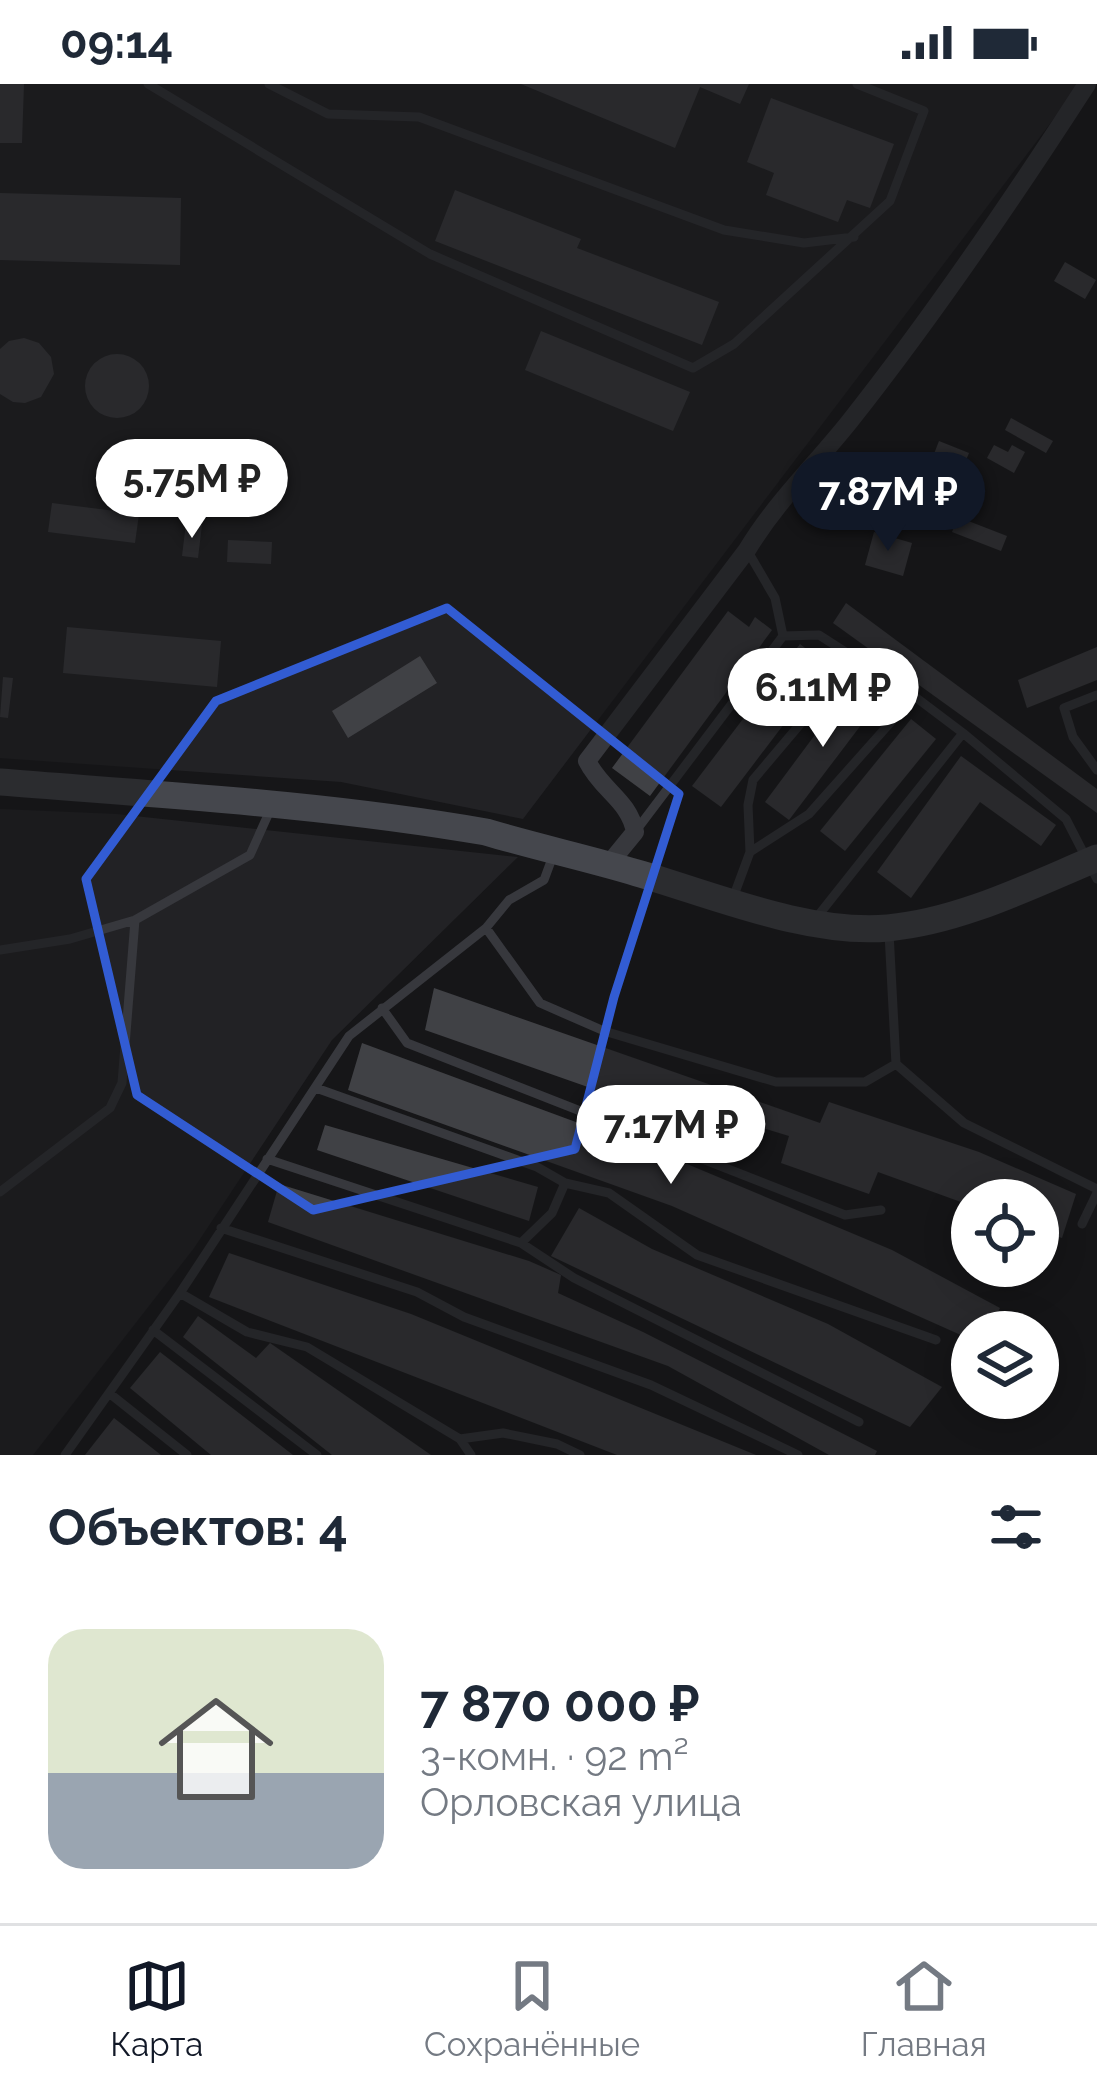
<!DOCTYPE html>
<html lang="ru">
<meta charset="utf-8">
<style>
body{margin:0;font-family:Raleway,sans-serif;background:#f2f2f3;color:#1f2937;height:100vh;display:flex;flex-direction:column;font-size:45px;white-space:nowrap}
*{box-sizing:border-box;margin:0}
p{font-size:39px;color:#747a83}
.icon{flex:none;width:66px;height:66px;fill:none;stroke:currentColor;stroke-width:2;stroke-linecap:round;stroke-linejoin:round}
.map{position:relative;height:1371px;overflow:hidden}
.sheet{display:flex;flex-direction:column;background:#fff;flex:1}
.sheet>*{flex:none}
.controls{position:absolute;left:951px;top:1095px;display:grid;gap:24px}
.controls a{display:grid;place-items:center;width:108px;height:108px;border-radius:50%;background:#fff;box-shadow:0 6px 30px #0003;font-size:60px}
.price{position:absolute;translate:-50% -102px;padding:0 27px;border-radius:42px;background:#fff;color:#222;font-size:39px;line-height:78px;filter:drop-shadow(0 3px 6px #0008)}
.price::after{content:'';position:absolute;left:50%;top:72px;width:36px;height:27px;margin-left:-18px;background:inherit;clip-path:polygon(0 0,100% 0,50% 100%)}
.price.current{background:#111827;color:#fff}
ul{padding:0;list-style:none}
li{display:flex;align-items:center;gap:36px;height:300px;padding:0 48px}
li span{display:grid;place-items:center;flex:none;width:336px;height:240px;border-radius:36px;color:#555}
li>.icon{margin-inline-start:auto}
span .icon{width:144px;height:144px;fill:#fffc;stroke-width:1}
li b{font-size:51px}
h2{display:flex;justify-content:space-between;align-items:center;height:144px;padding:0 48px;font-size:51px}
.status{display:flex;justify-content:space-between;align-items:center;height:84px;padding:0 60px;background:#fff;direction:ltr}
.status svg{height:33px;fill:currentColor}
.tabs{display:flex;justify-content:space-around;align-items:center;height:168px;border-top:3px solid #e0e1e3;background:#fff;font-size:33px;color:#747a83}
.tabs a{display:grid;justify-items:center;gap:6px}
.tabs .current{color:#111827}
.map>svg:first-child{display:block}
.built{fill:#222225}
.building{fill:#404145}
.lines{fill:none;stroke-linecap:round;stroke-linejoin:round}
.lane{stroke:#37383d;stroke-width:9}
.street{stroke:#37383d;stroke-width:18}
.secondary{stroke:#45474d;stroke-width:27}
.marked{fill:none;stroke:#325cd3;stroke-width:9;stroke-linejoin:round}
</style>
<div class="status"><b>09:14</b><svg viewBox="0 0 49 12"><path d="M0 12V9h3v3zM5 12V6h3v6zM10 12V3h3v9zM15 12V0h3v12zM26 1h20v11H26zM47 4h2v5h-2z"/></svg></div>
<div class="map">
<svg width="1097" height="1371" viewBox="0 0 1097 1371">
<rect width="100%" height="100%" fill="#161618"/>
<path class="built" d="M0,0h1080l-557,735 -182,-37 -341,-24z
M0,725l116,5 402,43 -186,183 -138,208 -161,207h-33z"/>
<path class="building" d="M0,0h24l-2,59h-22z
M521,0h228l-9,20 -40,-17 -25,61z
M771,14l123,46 -24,64 -23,-8 -9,22 -72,-27 8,-22 -27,-11z
M455,106l126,49 -4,9 142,54 -17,43 -267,-104z
M0,109l181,5 -1,67 -180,-5z
M1065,178l31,18 -11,19 -31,-18z
M541,247l149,61 -17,39 -148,-61z
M24,254l15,5 12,14 3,17 -13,23 -16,6 -12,-1 -13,-8v-45l9,-8z
M85 302a32 32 0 1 1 64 0a32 32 0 1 1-64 0Z
M1011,334l42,23 -7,12 -41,-23z
M939,357l30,12 -15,36 -29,-12z
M994,361l14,7 4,-7 13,7 -11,21 -27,-15z
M52,419l87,11 -4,29 -87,-11z
M958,433l49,19 -6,15 -49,-19z
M186,439l16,2 -4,33 -16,-2z
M874,448l38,11 -9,33 -38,-11z
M228,456l44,2 -1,22 -44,-2z
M846,519l251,186v24l-264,-190z
M728,527l21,16 6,-10 17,13 -122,166 -38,-28z
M67,543l154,14 -4,46 -154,-14z
M800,560l28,22 -107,141 -29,-21z
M1097,563v33l-70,28 -9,-28z
M420,572l17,27 -89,55 -16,-27z
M3,593l10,1 -5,40 -8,-1z
M855,597l25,19 -91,120 -24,-18z
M911,635l25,20 -91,112 -25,-20z
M961,672l95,69 -15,21 -61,-44 -69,96 -34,-26z
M434,904l386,135 9,-21 150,50 97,42 -14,44 -24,-8v-30h-66v6l-94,-34 -9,22 -88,-31 8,-27 -62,-19 -11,15 -291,-102z
M362,959l306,113 224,94 108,58 -13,24h-15v8l-300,-134 -324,-116z
M325,1041l213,62 -9,34 -212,-71z
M279,1100l250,77 32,14 -3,18 85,39 234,119 -2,4h-46l-161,-89 -400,-144z
M579,1124l73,41 176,75 114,63 -32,40 -359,-171z
M229,1169l182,61 345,141h-139l-408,-158z
M198,1232l58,42 14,-15 161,112h-99l-149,-118z
M160,1268l133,103h-82l-81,-67z
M114,1334l47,37h-76z"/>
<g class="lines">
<path class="lane" d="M148,0l282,170 263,114 41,-24 156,-143 34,-90 -67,-27
M269,0l59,30 91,3 305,113 80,13 50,-6
M783,552l36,-1 95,61 49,37 103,86 31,60
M1097,611l-33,13 9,29 24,33
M635,748l148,-196 -8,-38 -28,-48
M750,768l-2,-47 5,-25 81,-96 32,-19
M733,814l17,-46 59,-38 105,-118
M817,833l146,-184
M486,844l54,75 64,28 172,51h89l31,-18
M889,849l7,131 68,59 133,66
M0,866l70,-11 65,-19 115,-65 22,-49
M382,924l25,35 438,172 36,-5
M316,1004l221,79 28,16 44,10 88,62 239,85
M267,1075l254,84 31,-30 13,-30
M0,1108l110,-84 12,-25 13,-163
M1082,1140l15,-31
M221,1144l196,64 47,25 187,68 147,70
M521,1159l53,35 285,144
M180,1209l67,39 60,15 153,92 43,-6 54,11 23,11
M153,1246l164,125
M109,1309l78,62
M460,1355l11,16
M65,1371l115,-162 169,-257 137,-108 23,-28 35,-20 10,-27"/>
<path class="street" d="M608,781l27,-33c-6,-32 -33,-41 -48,-71l160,-211c29,-48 68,-85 103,-129 83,-105 164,-224 237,-337"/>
<path class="secondary" d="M0,698c162,13 325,22 486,50 50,15 101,26 151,41 76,22 171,62 251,55 73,-7 142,-42 209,-70"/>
</g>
<path d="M0 0H1097V1371H0ZM447,524l232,186 -65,203 -39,152 -262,61 -176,-115 -51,-216 130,-178z" fill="#161618" fill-opacity=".55" fill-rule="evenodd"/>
<path class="marked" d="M447,524l232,186 -65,203 -39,152 -262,61 -176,-115 -51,-216 130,-178z"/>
</svg>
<div class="controls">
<a><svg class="icon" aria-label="locate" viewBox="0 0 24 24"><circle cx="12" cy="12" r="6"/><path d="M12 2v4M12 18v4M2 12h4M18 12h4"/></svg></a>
<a><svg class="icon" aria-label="layers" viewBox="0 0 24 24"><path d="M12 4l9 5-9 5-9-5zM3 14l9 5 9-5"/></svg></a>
</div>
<b class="price" style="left:192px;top:457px">5.75M ₽</b>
<b class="price current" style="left:888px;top:470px">7.87M ₽</b>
<b class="price" style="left:823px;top:666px">6.11M ₽</b>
<b class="price" style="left:671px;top:1103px">7.17M ₽</b>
</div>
<section class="sheet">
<h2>Объектов: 4<svg class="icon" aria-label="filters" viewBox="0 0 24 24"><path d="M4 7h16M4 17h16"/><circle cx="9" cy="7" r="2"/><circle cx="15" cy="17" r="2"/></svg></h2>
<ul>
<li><span style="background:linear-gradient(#dfe7d0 60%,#9aa5b1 0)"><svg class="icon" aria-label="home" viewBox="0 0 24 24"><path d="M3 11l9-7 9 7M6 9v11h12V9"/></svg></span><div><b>7 870 000 ₽</b><p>3-комн. · 92 m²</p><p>Орловская улица</p></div></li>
</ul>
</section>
<nav class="tabs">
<a class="current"><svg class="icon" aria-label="map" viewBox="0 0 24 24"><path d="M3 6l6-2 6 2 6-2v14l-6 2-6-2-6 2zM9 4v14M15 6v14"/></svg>Карта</a>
<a><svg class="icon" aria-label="saved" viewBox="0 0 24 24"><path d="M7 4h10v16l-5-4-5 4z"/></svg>Сохранённые</a>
<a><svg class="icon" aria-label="home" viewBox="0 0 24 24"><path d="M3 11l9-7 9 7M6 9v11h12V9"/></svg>Главная</a>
</nav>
